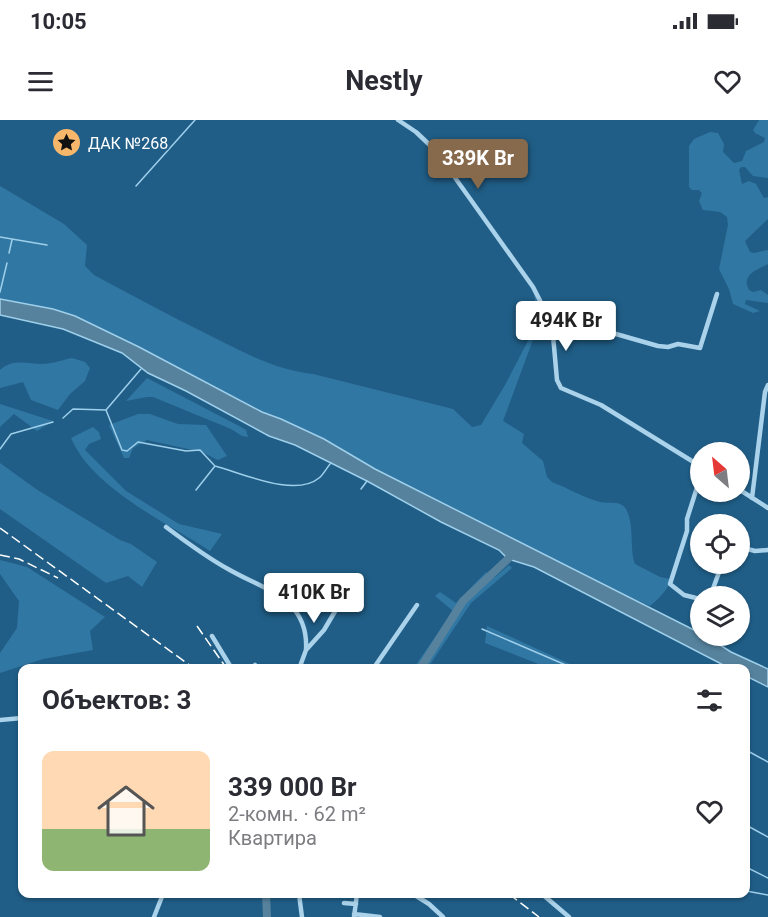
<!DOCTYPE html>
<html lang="ru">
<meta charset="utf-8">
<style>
body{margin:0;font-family:Roboto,sans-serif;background:#f7f7f7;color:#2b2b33;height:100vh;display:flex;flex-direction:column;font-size:22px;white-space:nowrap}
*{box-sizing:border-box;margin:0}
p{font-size:20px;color:#7c7c81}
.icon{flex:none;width:33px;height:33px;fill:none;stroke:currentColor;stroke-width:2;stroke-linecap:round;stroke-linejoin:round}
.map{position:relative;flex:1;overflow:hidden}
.details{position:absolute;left:18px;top:544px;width:732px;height:234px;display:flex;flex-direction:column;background:#fff;border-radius:12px;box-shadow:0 2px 4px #0004}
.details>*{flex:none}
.needle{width:39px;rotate:332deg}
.tools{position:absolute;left:690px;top:322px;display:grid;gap:12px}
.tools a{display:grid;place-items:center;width:60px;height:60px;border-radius:50%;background:#fff;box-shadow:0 2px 4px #0004;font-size:30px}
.price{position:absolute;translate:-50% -51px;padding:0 14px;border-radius:6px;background:#fff;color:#222;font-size:20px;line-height:39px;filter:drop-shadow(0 2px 3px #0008)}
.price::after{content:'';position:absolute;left:50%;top:36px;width:18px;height:14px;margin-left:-9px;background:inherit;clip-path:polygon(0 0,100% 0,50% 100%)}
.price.active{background:#876a4c;color:#fff}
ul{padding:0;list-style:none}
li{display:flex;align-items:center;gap:18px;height:150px;padding:0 24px}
li span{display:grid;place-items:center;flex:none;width:168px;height:120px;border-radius:12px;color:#555}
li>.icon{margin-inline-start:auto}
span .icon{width:72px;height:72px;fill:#fffc;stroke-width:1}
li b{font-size:26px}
h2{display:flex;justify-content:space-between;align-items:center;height:72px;padding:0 24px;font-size:26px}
.status{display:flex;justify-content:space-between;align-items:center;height:42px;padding:0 30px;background:#fff;direction:ltr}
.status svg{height:16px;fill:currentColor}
header{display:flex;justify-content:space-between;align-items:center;height:78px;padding:0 24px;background:#fff;font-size:27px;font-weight:700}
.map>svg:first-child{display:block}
.green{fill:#3177a3}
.water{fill:#56829d;stroke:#9ecfeb;stroke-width:1.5}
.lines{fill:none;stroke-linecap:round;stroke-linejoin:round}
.stream{stroke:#9ecfeb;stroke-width:1.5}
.river{stroke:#56829d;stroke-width:8}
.minor{stroke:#aad2ea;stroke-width:4.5}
.rail{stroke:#fff;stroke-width:1.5;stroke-dasharray:10 4.5;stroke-linecap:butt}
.labels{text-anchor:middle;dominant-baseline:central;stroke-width:4.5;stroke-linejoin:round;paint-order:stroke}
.poi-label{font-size:16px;fill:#fff;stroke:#205e87;text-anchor:start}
</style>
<div class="status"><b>10:05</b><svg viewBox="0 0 49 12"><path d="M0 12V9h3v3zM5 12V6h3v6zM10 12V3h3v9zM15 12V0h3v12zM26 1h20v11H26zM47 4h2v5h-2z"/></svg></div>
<header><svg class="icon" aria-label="menu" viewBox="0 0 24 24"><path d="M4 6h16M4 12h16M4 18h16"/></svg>Nestly<svg class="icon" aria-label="heart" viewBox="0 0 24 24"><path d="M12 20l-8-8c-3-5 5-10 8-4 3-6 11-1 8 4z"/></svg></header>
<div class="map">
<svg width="768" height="797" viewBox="0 0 768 797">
<rect width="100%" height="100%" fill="#205e87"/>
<path class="green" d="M759,0h9v58l-15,-2 -8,-9h-4l-2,3 3,14 7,-3 7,3 8,14 4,-1v-8v30l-23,22 5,11 4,1 14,-3v14c-12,6 -27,11 -19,26l4,2 8,-2 7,5v8l-22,-3 -1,4 15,7 -7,2 -20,-9 -4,-15 -10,-20 9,-44 -1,-8 -7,-5 -17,-2 -4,-9 3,-8 -3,-3h-7l-3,-3v-41l5,-7 16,-7 8,1 6,11 -1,8 11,11 8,-2 4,-10 18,-9 1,-4 -10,-5 -2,-3z
M0,66l64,38 23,21 -2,21 9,9c38,20 76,41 115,60 34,17 66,35 104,39l140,35 19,18 9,-2 24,-40 26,-50v-14l6,-7 -4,-27 19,37 -18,13 -31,84 21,13 -2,9 21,18 4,16 5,5c16,6 32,16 48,20 8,2 21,-2 26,7 9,17 3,39 9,55l25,13 10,2c-1,11 -12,20 -20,27l-52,-23 -110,-56 -113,-58 -51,-30 -43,-20 -19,-7 -123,-65 -86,-38 -53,-10z
M72,238l13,4 5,6 -5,13 -15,13 -12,16 -27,-10 -8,-18 -23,6v-18c13,-12 27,-6 42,-6 10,0 20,-4 30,-6z
M147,258l94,49 5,3 2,7 -6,-1 -11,-7 -78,-32h-6l-21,4z
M0,284l53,17 -16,10 -23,-17 -14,13z
M138,294h12l28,10 28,1 21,31 -9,4 -16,-8 -55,-12 -14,8 -4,10h-5l-15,-33z
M93,307l6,5 2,7 -12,5 -4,6 41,41 53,33 43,10 -12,17c-44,-29 -118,-63 -139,-113z
M0,343l36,26 84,51 11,4 26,18 -15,25 -14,-11 -22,7 -106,-74z
M0,440l27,7 78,50 -15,14 3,19 -50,9 -43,14v-20l17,-25 2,-27 -19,-27z
M509,445l3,3 -41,35 -44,66h-14l40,-58 -18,-15 5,-4 16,11 30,-31 9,5z
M487,506l94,43h-30l-66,-26z"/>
<path class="water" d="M0,179l53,10 22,7 64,31 123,65 19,7 43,20 51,30 325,164v3h6l25,16 37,17v18l-22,-11v-7h-15l-197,-102 -26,-8 -9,-9 -58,-28 -74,-41 -72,-36 -26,-9 -83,-45 -38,-18 -26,-20 -59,-24 -63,-14z"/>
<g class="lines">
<path class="stream" d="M136,66l59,-66
M0,117l47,8
M9,133l3,-13
M0,172l7,-29
M106,290l16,40 5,1 11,-9 48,9 14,-1 14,15
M63,298l10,-9 33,1 35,-41
M0,329l11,-15 42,-12
M361,369l6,-8
M196,370l19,-24c27,7 80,32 104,12 5,-4 8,-11 12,-15
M482,509l93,40
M454,545l7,4
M746,630l22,12
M746,705l22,12
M746,747l22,11
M746,771l22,4"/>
<path class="river" d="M420,549l43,-68 45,-42 6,-7
M266,774l1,23"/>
<path class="minor" d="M398,0l18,12 20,19 97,136 19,37 5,56 4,8 40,17 99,61
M552,204l22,-2 84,24 10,1 10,-3 22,4 17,-54
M700,358l-13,41v12l-17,53 14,11 16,4
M740,370l28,18
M752,378l13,-106 3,-7
M166,407c20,15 40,30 62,42 36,21 81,29 78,81
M740,427l15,4 13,-1
M710,477l12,-33
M212,516l20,33
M250,549l5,-4
M299,549l7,-19 18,-20 26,-44
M373,549l44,-64
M0,600l22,-2
M299,774l3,23
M413,774l16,10 14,13
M542,774l27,23
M344,783l12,1
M354,794l26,3
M154,797l9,-23
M354,797l3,-23"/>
<path class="rail" d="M0,408l195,141
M0,435l19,4 39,19
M197,506l30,43
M509,774l30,23"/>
</g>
<defs>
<symbol id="sight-disc" viewBox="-11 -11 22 22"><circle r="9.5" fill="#f7b76b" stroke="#205e87"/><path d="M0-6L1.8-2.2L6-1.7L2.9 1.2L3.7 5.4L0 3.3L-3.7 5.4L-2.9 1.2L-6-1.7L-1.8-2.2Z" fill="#111"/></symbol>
</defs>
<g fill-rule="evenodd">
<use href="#sight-disc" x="50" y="6" width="33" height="33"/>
</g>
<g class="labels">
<g class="poi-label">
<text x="88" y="23">ДАК №268</text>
</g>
</g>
</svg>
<div class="tools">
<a><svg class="needle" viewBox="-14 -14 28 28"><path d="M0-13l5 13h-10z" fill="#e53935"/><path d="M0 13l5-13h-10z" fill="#7c7c81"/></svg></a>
<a><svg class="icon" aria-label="locate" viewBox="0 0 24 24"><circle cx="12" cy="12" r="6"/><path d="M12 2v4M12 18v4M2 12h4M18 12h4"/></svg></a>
<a><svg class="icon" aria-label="layers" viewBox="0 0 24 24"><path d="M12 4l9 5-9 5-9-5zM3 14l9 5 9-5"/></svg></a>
</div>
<b class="price active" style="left:478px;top:70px">339K Br</b>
<b class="price" style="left:566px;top:232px">494K Br</b>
<b class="price" style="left:314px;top:504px">410K Br</b>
<section class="details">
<h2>Объектов: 3<svg class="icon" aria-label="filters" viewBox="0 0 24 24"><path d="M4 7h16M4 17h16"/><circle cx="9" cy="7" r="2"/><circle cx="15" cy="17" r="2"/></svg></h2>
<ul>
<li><span style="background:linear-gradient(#ffd9b3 65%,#8fb573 0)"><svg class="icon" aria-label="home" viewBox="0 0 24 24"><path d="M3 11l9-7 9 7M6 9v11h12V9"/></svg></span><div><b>339 000 Br</b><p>2-комн. · 62 m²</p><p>Квартира</p></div><svg class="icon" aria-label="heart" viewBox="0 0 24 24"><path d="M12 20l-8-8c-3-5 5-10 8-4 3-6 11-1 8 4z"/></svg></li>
</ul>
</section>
</div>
